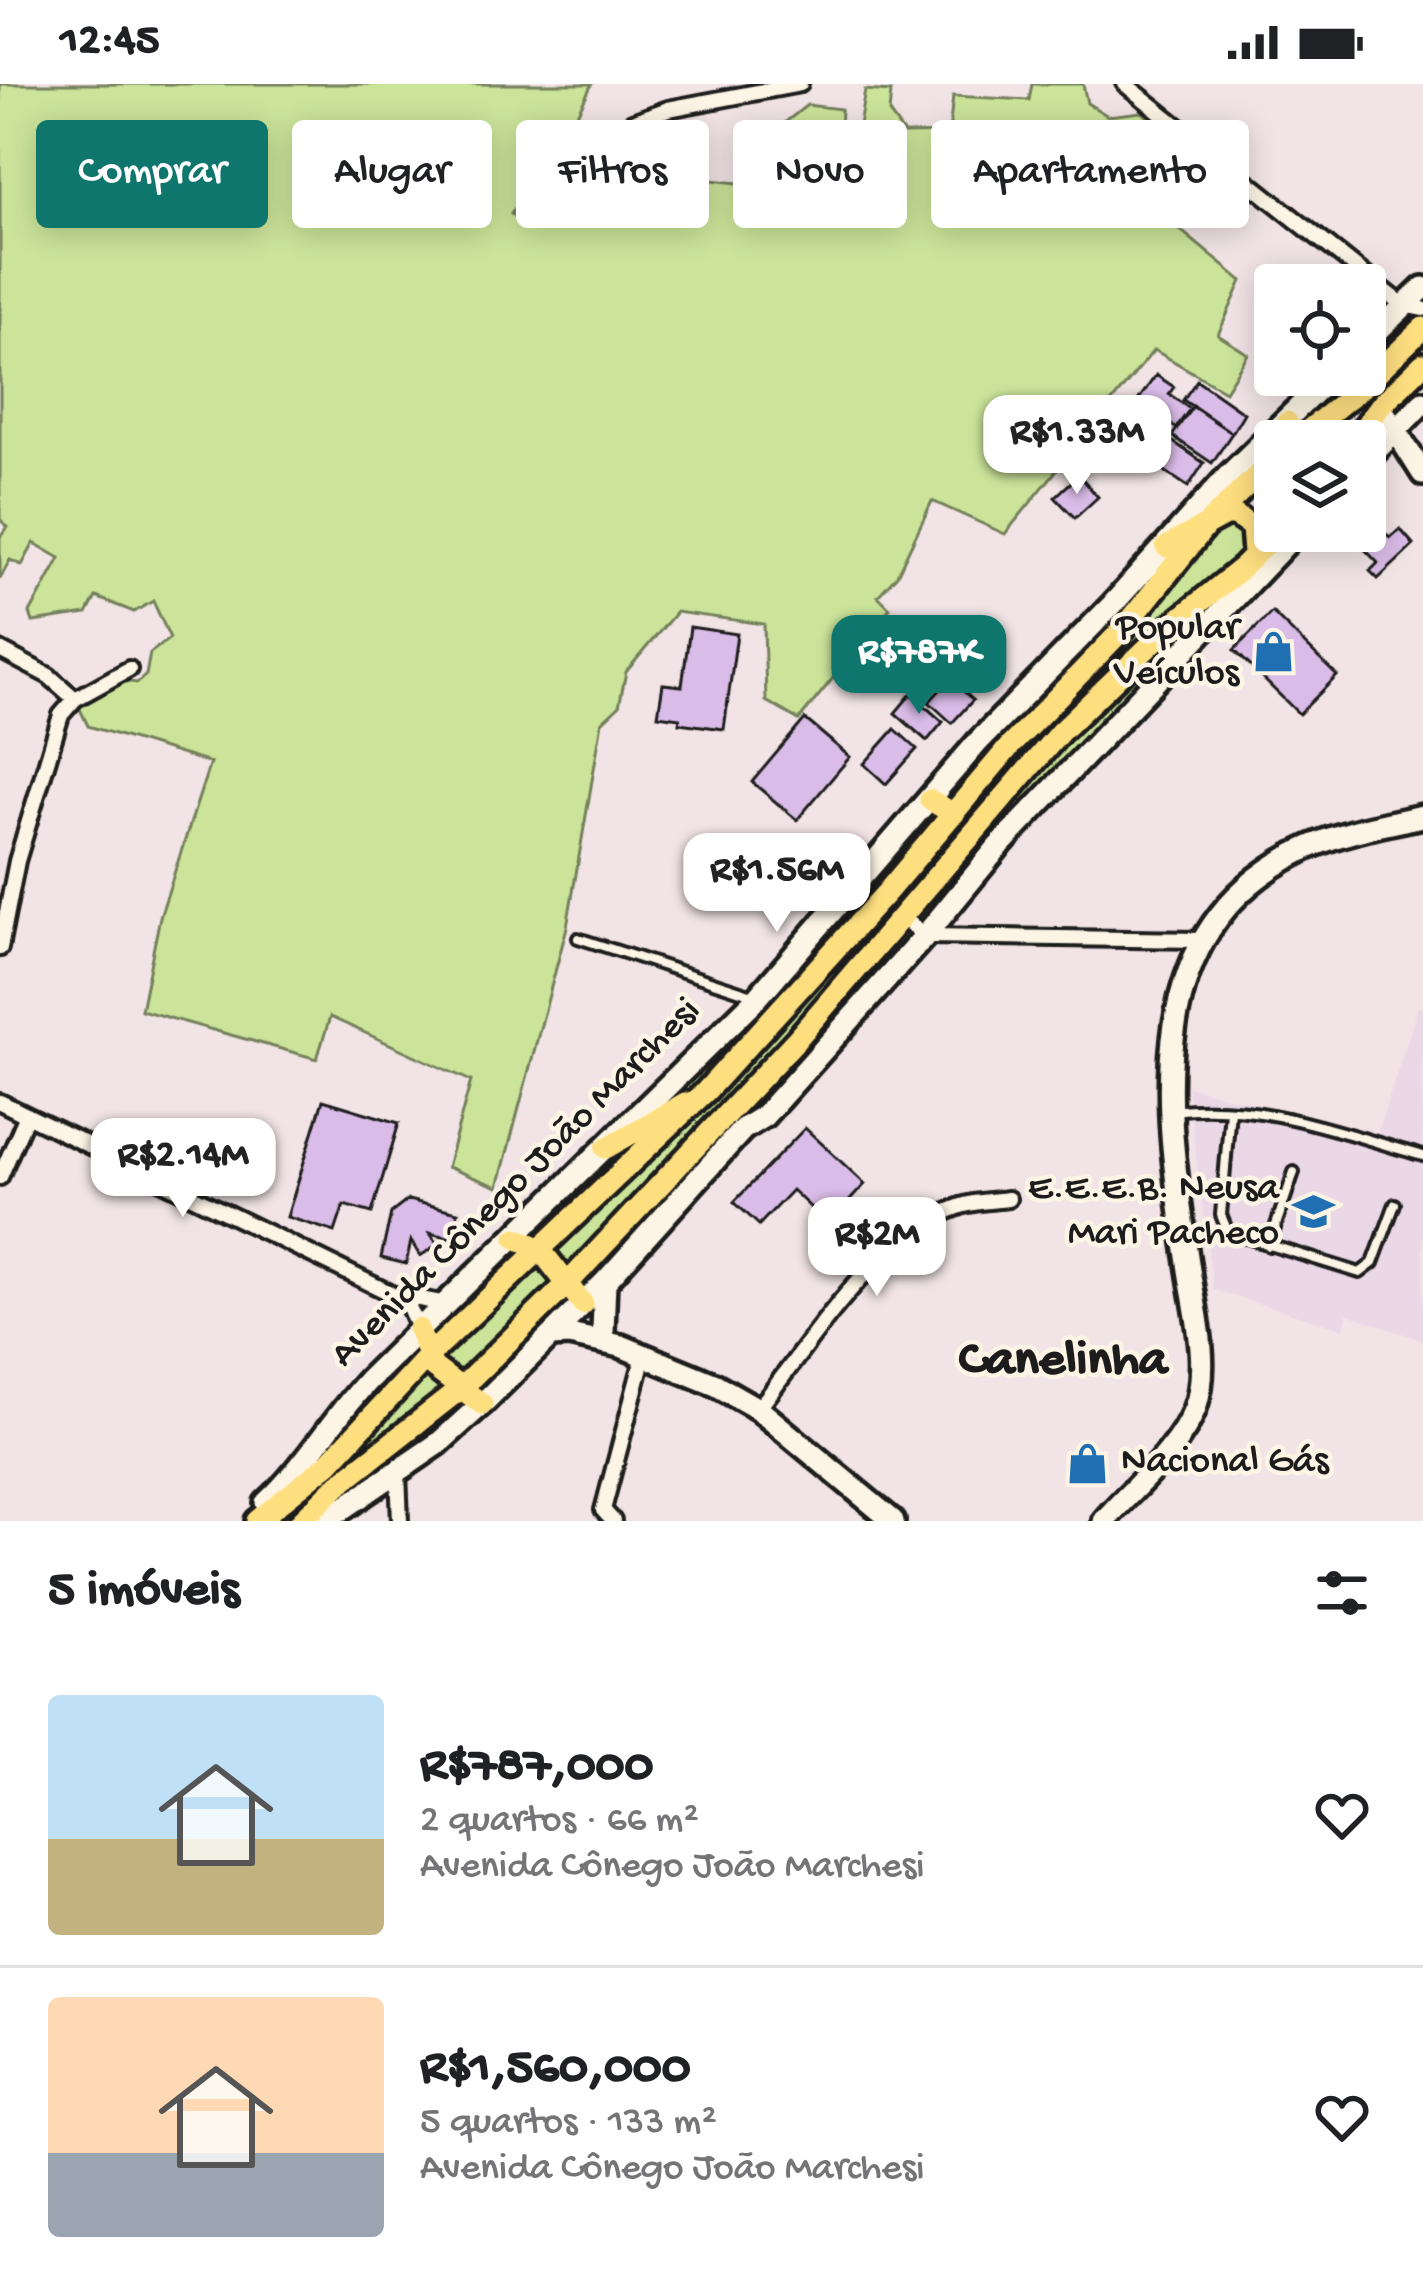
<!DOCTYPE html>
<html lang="pt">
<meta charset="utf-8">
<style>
body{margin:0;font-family:"Gochi Hand",sans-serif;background:#f2f2f2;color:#202124;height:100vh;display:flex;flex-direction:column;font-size:45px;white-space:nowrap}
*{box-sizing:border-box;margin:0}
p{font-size:39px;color:#757577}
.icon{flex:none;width:66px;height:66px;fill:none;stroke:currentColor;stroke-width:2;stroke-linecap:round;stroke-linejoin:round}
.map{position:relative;height:1437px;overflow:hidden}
.drawer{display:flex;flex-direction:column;background:#fff;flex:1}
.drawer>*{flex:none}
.top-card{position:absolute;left:36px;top:36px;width:1353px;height:108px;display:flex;gap:24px}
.controls{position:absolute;left:1254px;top:180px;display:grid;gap:24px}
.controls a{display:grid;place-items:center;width:132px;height:132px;border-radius:12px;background:#fff;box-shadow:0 6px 30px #0003;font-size:60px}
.price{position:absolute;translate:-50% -102px;padding:0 27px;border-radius:24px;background:#fff;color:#222;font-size:39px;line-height:78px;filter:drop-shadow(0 3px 6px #0008)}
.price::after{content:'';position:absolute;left:50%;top:72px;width:36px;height:27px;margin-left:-18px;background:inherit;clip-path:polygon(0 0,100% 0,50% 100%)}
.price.current{background:#0f766e;color:#fff}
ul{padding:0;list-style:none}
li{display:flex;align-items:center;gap:36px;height:300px;padding:0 48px}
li+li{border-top:3px solid #e0e0e0}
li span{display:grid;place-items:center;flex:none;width:336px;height:240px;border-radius:12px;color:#555}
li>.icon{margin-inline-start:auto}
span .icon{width:144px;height:144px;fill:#fffc;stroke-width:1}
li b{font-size:51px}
h2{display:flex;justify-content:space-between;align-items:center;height:144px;padding:0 48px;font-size:51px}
.pill{padding:0 42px;border-radius:12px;background:#fff;box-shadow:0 6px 30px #0003;font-size:42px;line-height:108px}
.pill.current{background:#0f766e;color:#fff}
.status{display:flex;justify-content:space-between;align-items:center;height:84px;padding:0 60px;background:#fff;direction:ltr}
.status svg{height:33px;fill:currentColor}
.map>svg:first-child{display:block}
.built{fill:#ebd8e7}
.green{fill:#cbe49a;stroke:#74805b;stroke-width:3}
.building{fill:#dabce8;stroke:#1c1c1c;stroke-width:3}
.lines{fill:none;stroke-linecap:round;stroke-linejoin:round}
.lane-casing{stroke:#1c1c1c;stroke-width:16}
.street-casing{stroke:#1c1c1c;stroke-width:22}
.secondary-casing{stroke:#1c1c1c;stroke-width:30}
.primary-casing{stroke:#1c1c1c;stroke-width:30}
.lane{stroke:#fcf5e5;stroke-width:8}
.street{stroke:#fcf5e5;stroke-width:14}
.secondary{stroke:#fcf5e5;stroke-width:21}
.primary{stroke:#fedf80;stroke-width:21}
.labels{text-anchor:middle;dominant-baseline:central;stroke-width:9;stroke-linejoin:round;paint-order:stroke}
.poi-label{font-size:39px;fill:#1c1c1c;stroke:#fcf5e5;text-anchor:end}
.street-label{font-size:39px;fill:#1c1c1c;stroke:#fcf5e5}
.district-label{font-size:51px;font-weight:bold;fill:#1c1c1c;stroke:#fcf5e5}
</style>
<div class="status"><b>12:45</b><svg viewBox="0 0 49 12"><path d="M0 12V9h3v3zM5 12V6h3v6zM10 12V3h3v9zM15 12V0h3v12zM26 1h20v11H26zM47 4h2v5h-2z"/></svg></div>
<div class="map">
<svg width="1423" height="1437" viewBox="0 0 1423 1437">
<rect width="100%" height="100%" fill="#f2e4e6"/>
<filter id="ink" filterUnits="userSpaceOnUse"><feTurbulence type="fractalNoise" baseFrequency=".00833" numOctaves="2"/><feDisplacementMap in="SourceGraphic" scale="24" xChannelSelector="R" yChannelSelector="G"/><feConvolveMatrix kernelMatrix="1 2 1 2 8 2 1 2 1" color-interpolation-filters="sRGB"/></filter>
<g filter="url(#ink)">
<path class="built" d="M1418,923l5,2v332l-76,-27 -3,15 -131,-39 -26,-204 190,48z"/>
<path class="green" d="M0,0h592l-30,60 -51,70 10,7 138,-15 6,-31 129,14 7,-39 -18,-26 24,-19 34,4 -1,20 18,2 7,-41 26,2 -2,21 15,21 45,-1 4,-37 76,4 3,-16h51l4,19 21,13 33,-4 40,29 -38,58 99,82 -24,54 30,19 -23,37 -71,-41 -149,184 -73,-33 -35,74 -19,21 12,12 -91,112 -33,-19 -2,-77 -88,-12 -50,60 -7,34 -17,16 -35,205 -69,260 -51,-20 24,-86 -141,-64 -13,42 -176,-49 19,-93 50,-154 -122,-37 -9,-19 43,-26 15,2 9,-8 4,-22 20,-15 -17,-37 -19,11 -38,-15 -9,17 -54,8 -3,-9 30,-55 -26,-15 -12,22 -12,-5 -10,19v-42l8,-10 -8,-8z
M1229,441l14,6 1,21 -586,617 -87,101 -20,-20 72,-63 85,-86 374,-424 79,-76 45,-62z
M1237,503l-158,159 -149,171 -9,-3 -2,-5c98,-115 195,-232 318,-322z
M928,737l8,3 -126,143 -113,118 -31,16z
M536,1182l17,12 -2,8 -91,90 -20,-13 1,-6z
M425,1289l17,20 -152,128h-17z"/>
<path class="building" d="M1156,291l18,12 -5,7 21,15 -14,19 -39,-26z
M1197,296l47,33 -12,20 -49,-33z
M1193,322l39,27 -20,30 -40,-27z
M1153,344l51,35 -16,24 -51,-35z
M1079,391l19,22 -23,21 -20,-21z
M1365,428l25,26 10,-9 14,16 -36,34 -8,-8 8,-8 -31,-32h18z
M1272,528l65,64 -38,38 -65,-64z
M690,543l47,7 -13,95 -45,-6 1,-5 -22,-3 5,-31 19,2z
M950,595l23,21 -21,23 -23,-21z
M911,610l32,28 -16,19 -32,-28z
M805,635l45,38 -53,63 -45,-38z
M895,645l22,20 -31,35 -22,-20z
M323,1016l76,23 -27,90 -28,-8 -9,27 -48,-15z
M805,1044l60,56 -37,40 -36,-34 -33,35 -25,-23z
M408,1116l50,12 -6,26 -22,-5 8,12 -18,11 -9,-15 -5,23 -25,-6 10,-45z"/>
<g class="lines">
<defs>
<path id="lane" d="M578,854l178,58
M1230,1026l-9,105 7,17 132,41 13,-10 22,-59
M1173,1027c85,-11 169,22 250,45
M1269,1162l25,-74"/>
<path id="street" d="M1125,0l278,221 20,4
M632,38l36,-13 132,-25
M0,566l49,26 26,23
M902,833l23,19 277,4
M0,864l17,-87 44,-146 14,-16 54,-30
M0,1018l388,190 21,15 9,22
M0,1093l27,-62
M399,1211l47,9
M758,1325c55,-69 116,-173 203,-203 14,-5 32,-5 47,-7
M398,1389l2,48
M613,1437l-10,-11 41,-155"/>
<path id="secondary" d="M1365,259l58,-55
M1380,322l43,68
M1365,378l58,-60
M603,1247l2,-49
M551,1252l18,-1 52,11 95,39 42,24 135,112
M266,1419c39,-36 66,-84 102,-123l390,-383 220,-255 134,-137 116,-129 104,-101
M325,1437l114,-78 43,-39 123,-122 138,-153 21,-13 161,-180 73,-89 300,-316
M1104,1437c29,-34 75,-70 91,-113 16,-44 -1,-100 -7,-145 -22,-149 -53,-331 113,-412 38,-19 81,-26 122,-35"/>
<path id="primary" d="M1280,357l7,-19
M1295,357l65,-52 63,-61
M1354,357l26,-35 43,-42
M1274,372l-6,17 7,21
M1166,463l59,-32h10l17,12 2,26
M930,716l24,14
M606,1064l79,-45
M516,1154l23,10 44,56
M418,1245l15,38 49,37
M257,1437l72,-58 98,-106 279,-266 181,-199 123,-146 115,-119 83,-104 67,-65
M301,1437l38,-37 120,-94 110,-108 227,-242 264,-308 107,-103 76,-62 35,-36"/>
</defs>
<use href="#lane" class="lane-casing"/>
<use href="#street" class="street-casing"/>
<use href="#secondary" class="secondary-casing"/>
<use href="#primary" class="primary-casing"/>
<use href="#lane" class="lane"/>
<use href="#street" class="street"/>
<use href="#secondary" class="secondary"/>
<use href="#primary" class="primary"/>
</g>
</g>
<defs>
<symbol id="shop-bare" viewBox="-9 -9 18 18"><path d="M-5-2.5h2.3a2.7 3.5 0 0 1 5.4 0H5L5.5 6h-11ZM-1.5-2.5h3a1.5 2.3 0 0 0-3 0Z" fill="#1f6fb2" stroke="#fcf5e5" stroke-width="2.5" paint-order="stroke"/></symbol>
<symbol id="school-bare" viewBox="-9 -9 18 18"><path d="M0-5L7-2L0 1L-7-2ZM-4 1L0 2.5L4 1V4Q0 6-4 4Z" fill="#1f6fb2" stroke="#fcf5e5" stroke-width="2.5" paint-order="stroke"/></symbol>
</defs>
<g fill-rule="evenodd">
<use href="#shop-bare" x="1244" y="538" width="59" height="59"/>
<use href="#school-bare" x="1284" y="1098" width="59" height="59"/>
<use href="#shop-bare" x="1058" y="1350" width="59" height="59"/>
</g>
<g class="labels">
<g class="poi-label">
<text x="1239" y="546">Popular<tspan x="1239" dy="45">Veículos</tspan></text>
<text x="1279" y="1106">E.E.E.B. Neusa<tspan x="1279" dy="45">Mari Pacheco</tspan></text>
<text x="1121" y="1379" text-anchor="start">Nacional Gás</text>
</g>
<g class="street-label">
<text transform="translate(517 1100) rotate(-45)">Avenida Cônego João Marchesi</text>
</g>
<g class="district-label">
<text x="1063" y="1279">Canelinha</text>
</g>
</g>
</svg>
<div class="controls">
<a><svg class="icon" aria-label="locate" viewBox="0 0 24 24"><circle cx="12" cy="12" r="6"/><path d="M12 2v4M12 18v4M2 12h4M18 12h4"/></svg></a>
<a><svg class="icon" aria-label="layers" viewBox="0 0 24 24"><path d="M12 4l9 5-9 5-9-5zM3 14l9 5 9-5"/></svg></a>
</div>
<b class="price" style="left:1077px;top:413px">R$1.33M</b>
<b class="price current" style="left:919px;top:633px">R$787K</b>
<b class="price" style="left:777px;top:851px">R$1.56M</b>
<b class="price" style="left:183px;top:1136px">R$2.14M</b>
<b class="price" style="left:877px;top:1215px">R$2M</b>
<div class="top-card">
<a class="pill current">Comprar</a>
<a class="pill">Alugar</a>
<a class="pill">Filtros</a>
<a class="pill">Novo</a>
<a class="pill">Apartamento</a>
</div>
</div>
<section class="drawer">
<h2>5 imóveis<svg class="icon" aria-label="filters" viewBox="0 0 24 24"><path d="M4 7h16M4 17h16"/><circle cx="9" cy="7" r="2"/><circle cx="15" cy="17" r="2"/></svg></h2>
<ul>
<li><span style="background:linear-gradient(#bfe0f5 60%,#c2b280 0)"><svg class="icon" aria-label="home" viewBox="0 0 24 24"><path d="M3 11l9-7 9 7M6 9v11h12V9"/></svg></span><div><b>R$787,000</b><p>2 quartos · 66 m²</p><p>Avenida Cônego João Marchesi</p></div><svg class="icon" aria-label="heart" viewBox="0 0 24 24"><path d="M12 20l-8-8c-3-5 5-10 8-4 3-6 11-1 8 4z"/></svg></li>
<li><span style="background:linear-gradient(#ffd9b3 65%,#9aa5b1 0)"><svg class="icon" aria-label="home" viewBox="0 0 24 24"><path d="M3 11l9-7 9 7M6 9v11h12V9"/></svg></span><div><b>R$1,560,000</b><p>5 quartos · 133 m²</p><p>Avenida Cônego João Marchesi</p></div><svg class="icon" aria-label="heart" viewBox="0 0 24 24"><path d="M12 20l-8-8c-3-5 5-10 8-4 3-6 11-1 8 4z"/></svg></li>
</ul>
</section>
